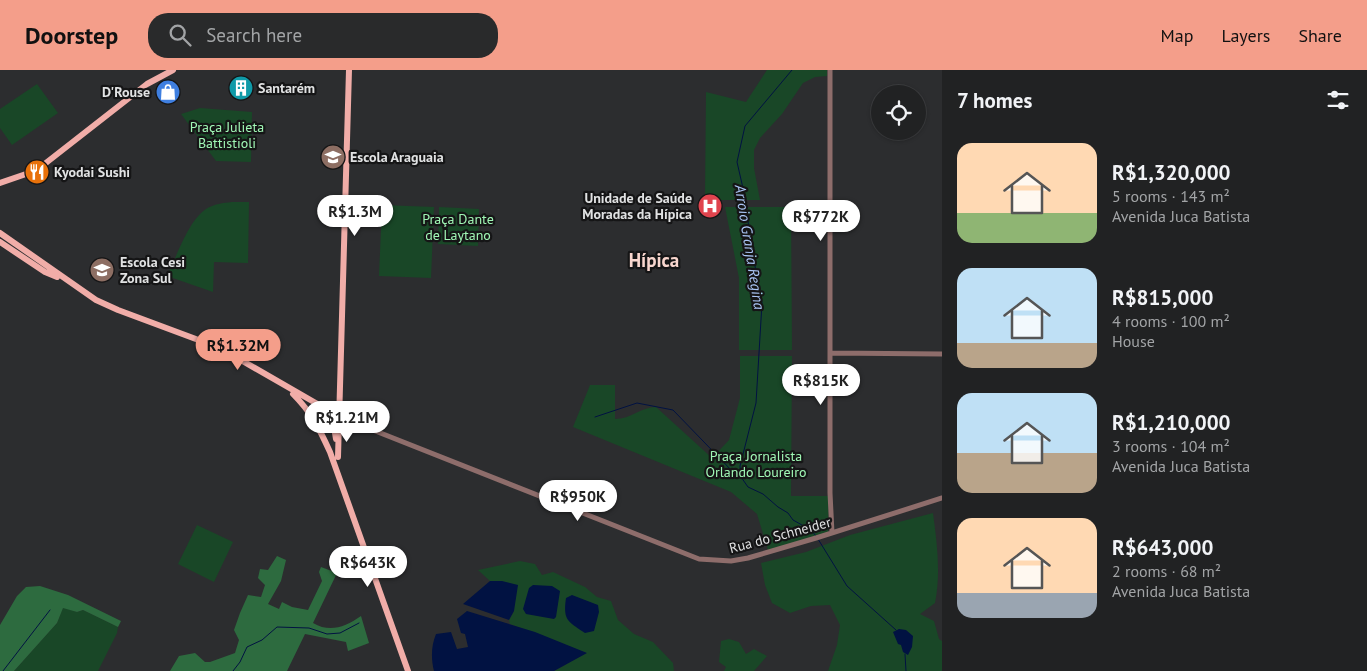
<!DOCTYPE html>
<meta charset="utf-8">
<style>
body{margin:0;font-family:"PT Sans",sans-serif;background:#292a2b;color:#f1f3f6;height:100vh;display:flex;flex-direction:column;font-size:19px;white-space:nowrap}
*{box-sizing:border-box;margin:0}
p{font-size:16px;color:#a2a4a6}
.icon{flex:none;width:28px;height:28px;fill:none;stroke:currentColor;stroke-width:2;stroke-linecap:round;stroke-linejoin:round}
.map{position:relative;flex:1;overflow:hidden}
.details{display:flex;flex-direction:column;background:#212223;width:425px}
.details>*{flex:none}
.controls{position:absolute;left:871px;top:15px;display:grid;gap:10px}
.controls a{display:grid;place-items:center;width:55px;height:55px;border-radius:50%;background:#212223;box-shadow:0 1px 4px #0004,0 0 0 1px #3e3f41;font-size:25px}
.price{position:absolute;translate:-50% -42px;padding:0 11px;border-radius:18px;background:#fff;color:#222;font-size:16px;line-height:32px;filter:drop-shadow(0 1px 2px #0008)}
.price::after{content:'';position:absolute;left:50%;top:30px;width:15px;height:11px;margin-left:-8px;background:inherit;clip-path:polygon(0 0,100% 0,50% 100%)}
.price.active{background:#f49e8a;color:#111}
ul{padding:0;list-style:none}
li{display:flex;align-items:center;gap:15px;height:125px;padding:0 15px}
li span{display:grid;place-items:center;flex:none;width:140px;height:100px;border-radius:15px;color:#555}
li>.icon{margin-inline-start:auto}
span .icon{width:60px;height:60px;fill:#fffc;stroke-width:1}
li b{font-size:21px}
h2{display:flex;justify-content:space-between;align-items:center;height:60px;padding:0 15px;font-size:21px}
header{display:flex;align-items:center;gap:30px;box-sizing:border-box;height:70px;padding:0 25px;background:#f49e8a;color:#111}
header strong{font-size:24px}
nav{display:flex;gap:28px;margin-inline-start:auto;font-size:18px}
.search{width:350px;height:45px;background:#292a2b;display:flex;align-items:center;gap:12px;box-sizing:border-box;padding:0 18px;border-radius:20px;color:#a2a4a6;font-size:19px}
main{display:flex;flex:1;min-height:0}
.map>svg:first-child{display:block}
.green{fill:#194727}
.forest{fill:#2d6b3f}
.water{fill:#011242}
.lines{fill:none;stroke-linecap:round;stroke-linejoin:round}
.stream{stroke:#011242;stroke-width:1}
.minor{stroke:#8e6d6b;stroke-width:5}
.major{stroke:#f1ada8;stroke-width:6}
.labels{text-anchor:middle;dominant-baseline:central;stroke-width:4.5;stroke-linejoin:round;paint-order:stroke}
.poi-label{font-size:14px;font-weight:bold;fill:#e1e2e3;stroke:#151516;text-anchor:start}
.park-label{font-size:14px;fill:#a0f7b5;stroke:#151516}
.street-label{font-size:14px;fill:#e1e2e3;stroke:#151516}
.water-label{font-size:15px;font-style:italic;fill:#abc6f6;stroke:#151516}
.district-label{font-size:19px;font-weight:bold;fill:#f8d6ce;stroke:#151516}
</style>
<header>
<strong>Doorstep</strong>
<div class="search"><svg class="icon" aria-label="search" viewBox="0 0 24 24"><circle cx="10" cy="10" r="6"/><path d="M15 15l6 6"/></svg>Search here</div>
<nav><a>Map</a><a>Layers</a><a>Share</a></nav>
</header>
<main>
<div class="map">
<svg width="942" height="601" viewBox="0 0 942 601">
<rect width="100%" height="100%" fill="#2c2d2f"/>
<path class="green" d="M767,0h60v6l-12,1 -12,6 -21,31 -22,24 -6,12v18l6,32h-55l1,-108 40,10z
M37,14l21,29 -46,32 -12,-17v-19z
M200,38l52,4 -1,50 -35,-1 -35,-47z
M232,132h17l-1,61 -34,-1 -1,30 -46,-16c10,-20 21,-55 39,-67 8,-5 17,-6 26,-7z
M382,135l52,2 -3,71 -52,-2z
M439,137l40,2 -1,37 -40,-2z
M725,137h66l1,143h-53v-72z
M740,286h52l-1,140h38l-1,37 -60,17 -11,-36 -26,-22 -158,-65 17,-42h25v34c16,0 26,-12 41,-12l56,51 17,-18 11,-42z
M933,443c4,30 8,60 2,90l-15,11 14,7 5,18 3,2v30h-114l9,-26 3,-20 -10,-20 -19,1 -21,7 -18,-10 -7,-18 -4,-22 45,-11 44,-17z
M197,455l36,17 -19,40 -36,-18z
M520,491l15,3 7,11 11,-3 32,15 12,10 14,4 7,19 16,14 19,8 20,21 1,8h-120l32,-18 -76,-29 -1,-4 5,-9 -12,-30h-12l-12,-11z
M63,537l14,5 6,-2 35,17 -1,6 -19,38h-84l43,-48z
M729,569l10,3 7,12 8,-5 13,7 -13,15h-30l2,-4 -7,-5 2,-21z"/>
<path class="forest" d="M277,486l9,4 -5,21 -13,23 11,5 3,-7 10,5 16,3 14,-29 -3,-9 2,-5 16,6 -24,50c17,10 32,4 48,-7l8,27 -21,8 -2,-9 -41,-8 -18,37h-117l9,-15 16,-3 10,9h5l25,-9 4,-13 -5,-10 6,-17 8,-18 13,2 4,-12 -7,-7 2,-9 8,1z
M40,516l28,9 53,26 -3,6 -35,-17 -6,2 -14,-4 -6,15 -43,48h-14v-46l17,-29 9,-9z"/>
<path class="water" d="M490,511h12l16,4 -4,26 -5,9 -46,-16z
M533,515l19,1 8,5 -4,26 -2,2 -28,-5 -3,-5 6,-21z
M572,525l26,10 1,7 -5,19 -9,2c-18,-12 -22,-13 -19,-35z
M467,541l68,21 52,21 -33,18h-120c-3,-12 -3,-25 2,-37l15,-2 6,17 11,-2 -3,-13 -4,-1 -4,-14z
M899,559l7,1 7,6 -1,11 -4,8 -5,-3 -2,-7 -3,-1 -5,-12z"/>
<g class="lines">
<path class="stream" d="M792,0l-47,56 -8,36 8,35 6,48 11,58 -6,100 -16,63 1,11 7,10 15,7 15,13 10,6 5,7 18,10 5,6
M595,347l42,-14 36,7 61,63 7,4
M818,469l29,47 49,44
M905,584l1,17
M3,601l47,-61
M233,601l7,-9 7,-15 15,-7 15,-13 32,1 18,6 13,-1 19,-10"/>
<path class="minor" d="M830,0v423l2,40
M831,283l111,1
M340,347l359,142 32,2 17,-3 68,-20 126,-40"/>
<path class="major" d="M0,113l26,-9 16,-8 105,-82 26,-14
M0,163l96,67 22,10 102,38 120,69
M0,172l45,30 12,5
M293,324c19,19 26,34 37,58l78,219
M320,339l13,12 3,18
M338,387l11,-387"/>
</g>
<defs>
<symbol id="building-disc" viewBox="-11 -11 22 22"><circle r="9.5" fill="#0f9aa8" stroke="#151516"/><path d="M-4-6H4V6H1V3H-1V6H-4ZM-2.5-4.3h1.7v1.8h-1.7ZM.8-4.3h1.7v1.8H.8ZM-2.5-1h1.7V.8h-1.7ZM.8-1h1.7V.8H.8Z" fill="#fff"/></symbol>
<symbol id="shop-disc" viewBox="-11 -11 22 22"><circle r="9.5" fill="#3f7fe0" stroke="#151516"/><path d="M-5-2.5h2.3a2.7 3.5 0 0 1 5.4 0H5L5.5 6h-11ZM-1.5-2.5h3a1.5 2.3 0 0 0-3 0Z" fill="#fff"/></symbol>
<symbol id="school-disc" viewBox="-11 -11 22 22"><circle r="9.5" fill="#8d6e63" stroke="#151516"/><path d="M0-5L7-2L0 1L-7-2ZM-4 1L0 2.5L4 1V4Q0 6-4 4Z" fill="#fff"/></symbol>
<symbol id="restaurant-disc" viewBox="-11 -11 22 22"><circle r="9.5" fill="#e8710a" stroke="#151516"/><path d="M-5-6h1v4h1v-4h1v4h1v-4h1v5L-1.5 .5V6h-2V.5L-5-1ZM5-6V6H3V1.5H1.5Q1.5-4 5-6Z" fill="#fff"/></symbol>
<symbol id="hospital-disc" viewBox="-11 -11 22 22"><circle r="9.5" fill="#e0444e" stroke="#151516"/><path d="M-5-5h3v3.5h4V-5h3V5h-3V1.5h-4V5h-3Z" fill="#fff"/></symbol>
</defs>
<g fill-rule="evenodd">
<use href="#building-disc" x="227" y="4" width="28" height="28"/>
<use href="#shop-disc" x="154" y="8" width="28" height="28"/>
<use href="#school-disc" x="319" y="73" width="28" height="28"/>
<use href="#restaurant-disc" x="23" y="88" width="28" height="28"/>
<use href="#hospital-disc" x="696" y="122" width="28" height="28"/>
<use href="#school-disc" x="88" y="186" width="28" height="28"/>
</g>
<g class="labels">
<g class="poi-label">
<text x="258" y="18">Santarém</text>
<text x="150" y="22" text-anchor="end">D'Rouse</text>
<text x="350" y="87">Escola Araguaia</text>
<text x="54" y="102">Kyodai Sushi</text>
<text x="692" y="128" text-anchor="end">Unidade de Saúde<tspan x="692" dy="16">Moradas da Hípica</tspan></text>
<text x="120" y="192">Escola Cesi<tspan x="120" dy="16">Zona Sul</tspan></text>
</g>
<g class="park-label">
<text x="227" y="57">Praça Julieta<tspan x="227" dy="16">Battistioli</tspan></text>
<text x="458" y="149">Praça Dante<tspan x="458" dy="16">de Laytano</tspan></text>
<text x="756" y="386">Praça Jornalista<tspan x="756" dy="16">Orlando Loureiro</tspan></text>
</g>
<g class="street-label">
<text transform="translate(780 465) rotate(-15)">Rua do Schneider</text>
</g>
<g class="water-label">
<text transform="translate(750 177) rotate(81)">Arroio Granja Regina</text>
</g>
<g class="district-label">
<text x="654" y="190">Hípica</text>
</g>
</g>
</svg>
<div class="controls">
<a><svg class="icon" aria-label="locate" viewBox="0 0 24 24"><circle cx="12" cy="12" r="6"/><path d="M12 2v4M12 18v4M2 12h4M18 12h4"/></svg></a>
</div>
<b class="price" style="left:355px;top:167px">R$1.3M</b>
<b class="price" style="left:821px;top:172px">R$772K</b>
<b class="price active" style="left:238px;top:301px">R$1.32M</b>
<b class="price" style="left:821px;top:336px">R$815K</b>
<b class="price" style="left:347px;top:373px">R$1.21M</b>
<b class="price" style="left:578px;top:452px">R$950K</b>
<b class="price" style="left:368px;top:518px">R$643K</b>
</div>
<section class="details">
<h2>7 homes<svg class="icon" aria-label="filters" viewBox="0 0 24 24"><path d="M4 7h16M4 17h16"/><circle cx="9" cy="7" r="2"/><circle cx="15" cy="17" r="2"/></svg></h2>
<ul>
<li><span style="background:linear-gradient(#ffd9b3 70%,#8fb573 0)"><svg class="icon" aria-label="home" viewBox="0 0 24 24"><path d="M3 11l9-7 9 7M6 9v11h12V9"/></svg></span><div><b>R$1,320,000</b><p>5 rooms · 143 m²</p><p>Avenida Juca Batista</p></div></li>
<li><span style="background:linear-gradient(#bfe0f5 75%,#b9a48a 0)"><svg class="icon" aria-label="home" viewBox="0 0 24 24"><path d="M3 11l9-7 9 7M6 9v11h12V9"/></svg></span><div><b>R$815,000</b><p>4 rooms · 100 m²</p><p>House</p></div></li>
<li><span style="background:linear-gradient(#bfe0f5 60%,#b9a48a 0)"><svg class="icon" aria-label="home" viewBox="0 0 24 24"><path d="M3 11l9-7 9 7M6 9v11h12V9"/></svg></span><div><b>R$1,210,000</b><p>3 rooms · 104 m²</p><p>Avenida Juca Batista</p></div></li>
<li><span style="background:linear-gradient(#ffd9b3 75%,#9aa5b1 0)"><svg class="icon" aria-label="home" viewBox="0 0 24 24"><path d="M3 11l9-7 9 7M6 9v11h12V9"/></svg></span><div><b>R$643,000</b><p>2 rooms · 68 m²</p><p>Avenida Juca Batista</p></div></li>
</ul>
</section>
</main>
